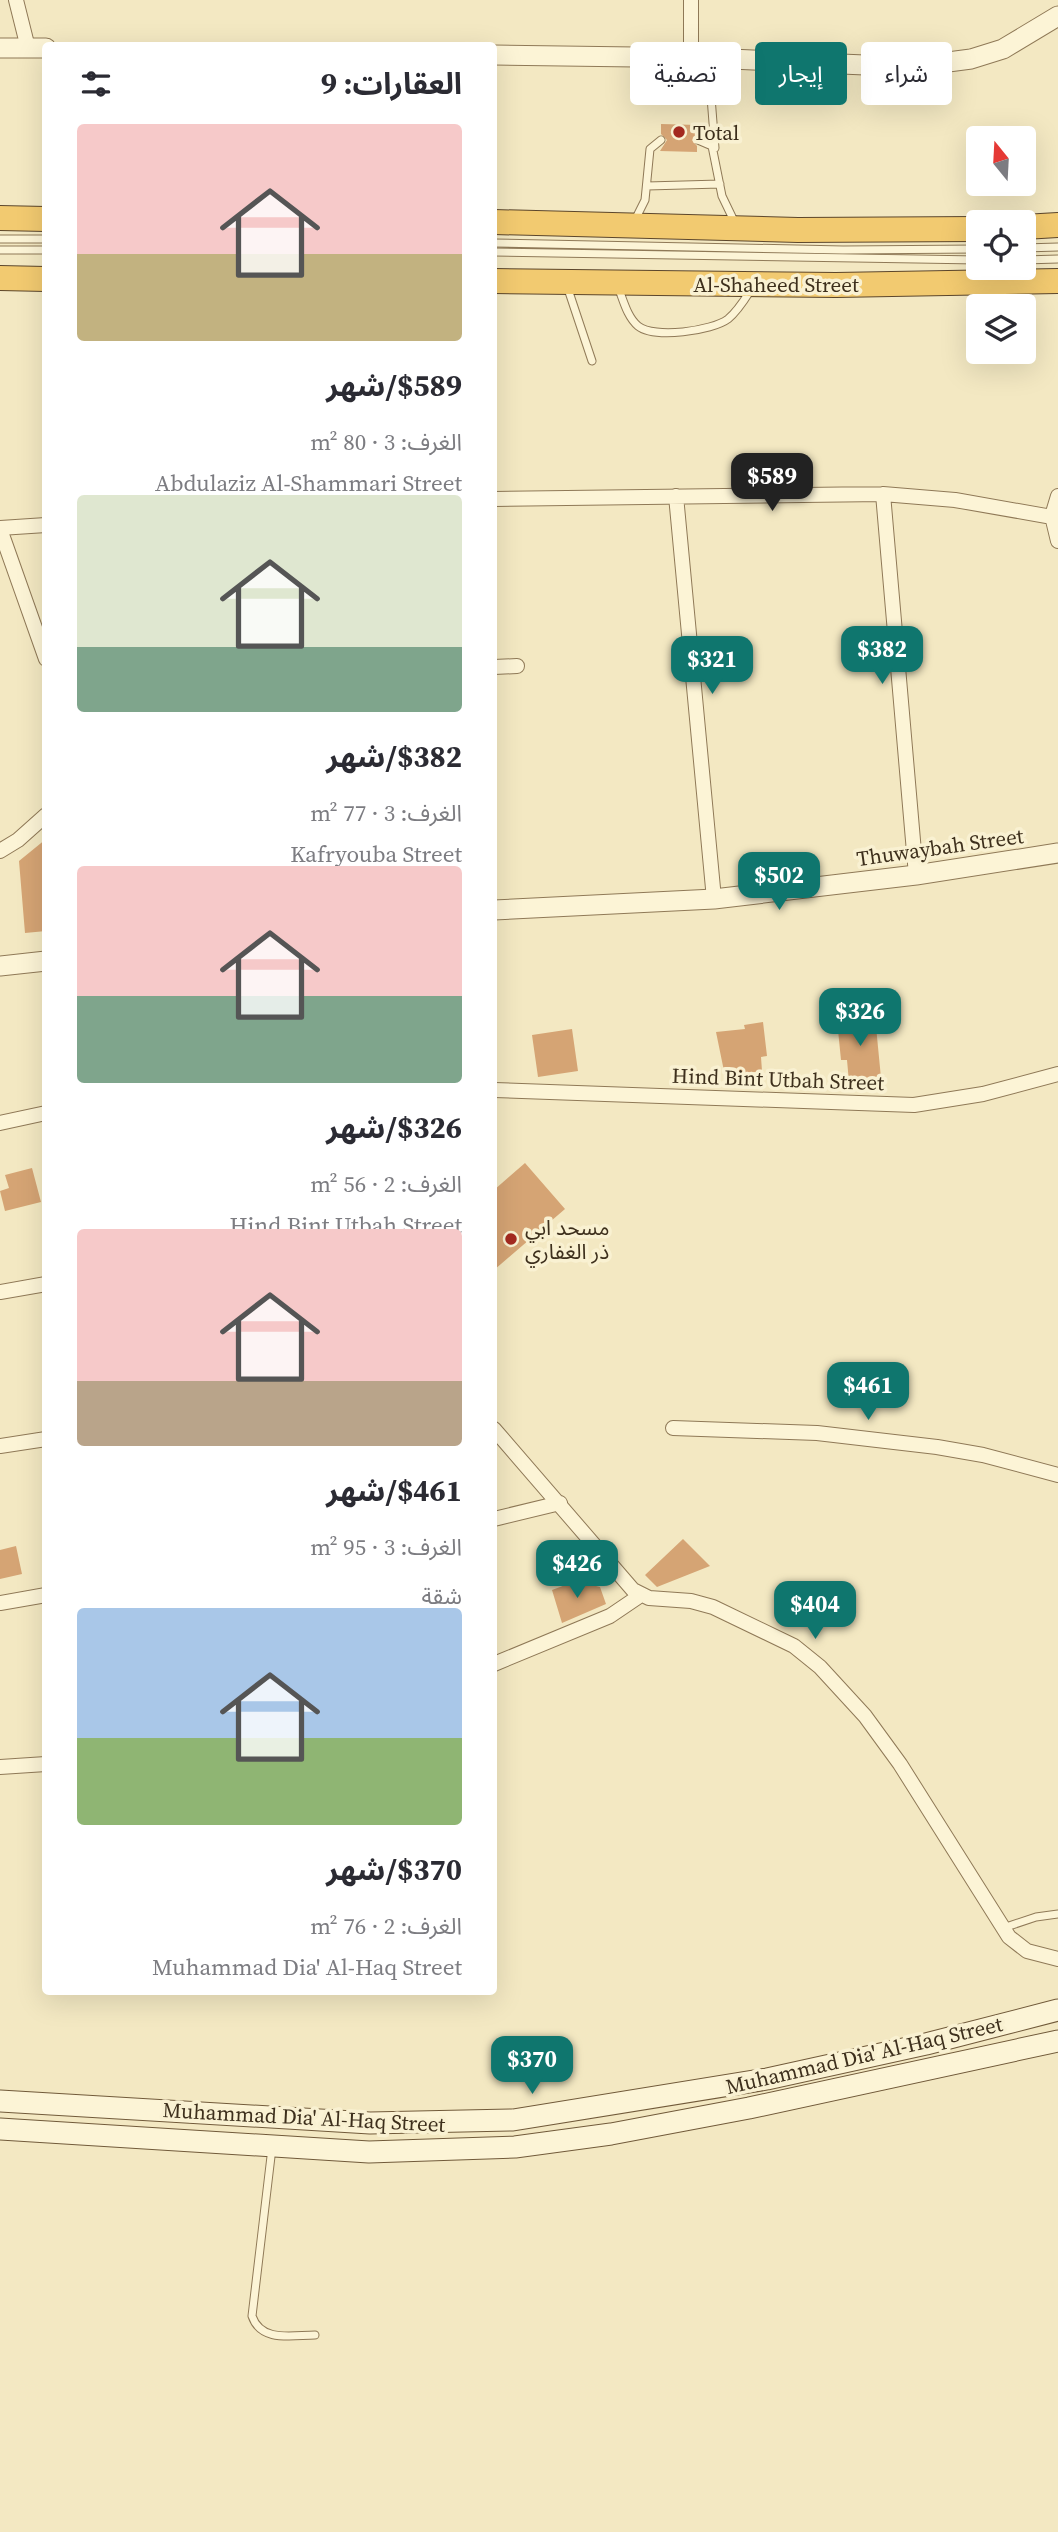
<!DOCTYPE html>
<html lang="ar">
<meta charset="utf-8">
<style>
body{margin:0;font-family:"Source Serif 4","Noto Sans Arabic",serif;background:#f7f7f7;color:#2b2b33;direction:rtl;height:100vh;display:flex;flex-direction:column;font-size:26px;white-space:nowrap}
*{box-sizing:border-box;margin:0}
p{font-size:23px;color:#7c7c81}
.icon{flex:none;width:38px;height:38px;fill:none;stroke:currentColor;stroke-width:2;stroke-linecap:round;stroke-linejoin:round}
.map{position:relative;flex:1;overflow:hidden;direction:ltr}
.panel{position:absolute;left:42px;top:42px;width:455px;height:1953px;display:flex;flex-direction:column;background:#fff;border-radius:7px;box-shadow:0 7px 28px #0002;direction:rtl}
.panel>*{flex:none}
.banner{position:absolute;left:518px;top:42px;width:434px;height:63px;direction:rtl;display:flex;gap:14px}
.needle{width:46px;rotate:342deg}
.controls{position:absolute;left:966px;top:126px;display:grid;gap:14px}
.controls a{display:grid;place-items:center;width:70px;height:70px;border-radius:7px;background:#fff;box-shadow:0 7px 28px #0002;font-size:35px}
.price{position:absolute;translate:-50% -60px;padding:0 16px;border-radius:14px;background:#0f766e;color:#fff;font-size:23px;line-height:46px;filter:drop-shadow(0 2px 4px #0008)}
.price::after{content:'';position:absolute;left:50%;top:42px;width:21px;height:16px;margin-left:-10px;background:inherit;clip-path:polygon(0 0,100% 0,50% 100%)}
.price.current{background:#222;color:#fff}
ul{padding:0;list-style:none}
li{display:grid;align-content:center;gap:14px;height:371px;padding:0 35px}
li span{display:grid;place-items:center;height:217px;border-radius:7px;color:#555}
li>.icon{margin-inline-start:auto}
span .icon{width:126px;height:126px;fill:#fffc;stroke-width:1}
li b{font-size:30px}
h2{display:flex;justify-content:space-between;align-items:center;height:84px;padding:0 35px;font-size:30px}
.chip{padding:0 24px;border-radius:7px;background:#fff;box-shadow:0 7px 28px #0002;font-size:24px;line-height:63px}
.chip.current{background:#0f766e;color:#fff}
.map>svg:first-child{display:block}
.building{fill:#d5a474}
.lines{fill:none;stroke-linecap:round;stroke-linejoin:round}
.service-casing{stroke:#8f7957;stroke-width:9}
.minor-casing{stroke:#8f7957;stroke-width:16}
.tertiary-casing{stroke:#8f7957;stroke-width:21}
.secondary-casing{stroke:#715a3a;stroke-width:23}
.trunk-casing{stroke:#5c462b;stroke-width:26}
.service{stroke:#fcf4d6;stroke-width:7}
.minor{stroke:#fcf4d6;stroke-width:14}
.tertiary{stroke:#fcf4d6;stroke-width:19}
.secondary{stroke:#fcf4d6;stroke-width:21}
.trunk{stroke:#f2ca70;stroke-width:24}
.poi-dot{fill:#a52a20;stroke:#f9f1d2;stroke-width:2.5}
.labels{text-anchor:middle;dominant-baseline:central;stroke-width:7;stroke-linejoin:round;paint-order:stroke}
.poi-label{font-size:21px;fill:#3d2f1c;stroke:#f9f1d2;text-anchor:start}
.street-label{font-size:21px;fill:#3d2f1c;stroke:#f9f1d2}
</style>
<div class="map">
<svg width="1058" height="2532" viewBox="0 0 1058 2532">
<rect width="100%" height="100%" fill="#f3e8c2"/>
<path class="building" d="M661,124l37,1v9l-6,6 5,6v6l-37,-1 7,-11 -6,-6z
M46,839v92l-21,2 -6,-72z
M875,1016l6,62 -32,4 -2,-22h-6l-4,-40z
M763,1022l4,34 -6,1 1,14 -37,5 -9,-44 29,-3 -1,-4z
M572,1029l6,42 -40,6 -6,-42z
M525,1163l40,46 -71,61v-80z
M32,1168l9,34 -36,9 -5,-20 9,-3 -4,-13z
M683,1539l27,27 -53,21 -12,-12z
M16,1546l6,28 -22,5v-29z
M576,1581l24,6 6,17 -44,19 -10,-33z"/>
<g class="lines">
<defs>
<path id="service" d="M708,59l7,89
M698,140l14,6 10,50 13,27
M647,186l73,-2
M634,222l11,-22 5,-51 11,-9
M0,239h46
M494,243l349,7 135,-1
M1024,248l34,-1
M0,250h46
M494,252l484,8
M1024,260l34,-1
M567,286l25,75
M618,287c5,12 9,30 20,39 16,13 74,5 90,-7 10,-8 17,-20 24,-31
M1003,1928l33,-11 22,-3
M272,2148l-20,168c9,27 41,19 63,19"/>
<path id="minor" d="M16,0l12,48
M691,58v-58
M883,494l33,381
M676,496l38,403
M1058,496l-6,20 6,25
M494,499l389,-5 72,6 103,18
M0,528l46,-3
M0,529l46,130
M494,667l23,-1
M0,851l18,-11 28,-25
M494,1090l420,15 69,-11 75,-20
M0,1123l46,-10
M0,1292l46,-8
M673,1428l144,5 120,14 46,8 75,20
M494,1429l139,161 16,8 42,3 22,6 81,39 26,21 45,49 35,48 109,173 18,14 31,8
M0,1446l46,-7
M494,1519l66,-16
M0,1603l46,-8
M494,1664l116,-48 31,-21
M0,1767l46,-3"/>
<path id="tertiary" d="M0,48h46
M494,55l214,3 202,9 61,-8 32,-10 55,-33
M494,910l220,-11 202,-24 142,-22
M0,966l46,-5"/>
<path id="secondary" d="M0,2101l370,22 143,-3 254,-41 159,-35 132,-34
M0,2129l369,23 146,-5 96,-13 138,-26 309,-67"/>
<path id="trunk" d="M0,218l46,1
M494,222l304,8 180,-1
M1024,227l34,-2
M0,278l46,1
M494,281l342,4 222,-4"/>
</defs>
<use href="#service" class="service-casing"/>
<use href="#minor" class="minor-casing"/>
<use href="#tertiary" class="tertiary-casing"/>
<use href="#secondary" class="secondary-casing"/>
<use href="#trunk" class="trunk-casing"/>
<use href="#service" class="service"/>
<use href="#minor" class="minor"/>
<use href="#tertiary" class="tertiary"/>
<use href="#secondary" class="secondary"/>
<use href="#trunk" class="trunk"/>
</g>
<g class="poi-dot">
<circle cx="679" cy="132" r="7"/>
<circle cx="511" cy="1239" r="7"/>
</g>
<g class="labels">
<g class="poi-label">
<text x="693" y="132">Total</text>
<text x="525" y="1227">مسحد ابي<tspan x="525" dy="24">ذر الغفاري</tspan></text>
</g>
<g class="street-label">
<text x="776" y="284">Al-Shaheed Street</text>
<text transform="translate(940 847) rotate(-8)">Thuwaybah Street</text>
<text transform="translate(778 1079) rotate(2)">Hind Bint Utbah Street</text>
<text transform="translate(864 2055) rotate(-13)">Muhammad Dia' Al-Haq Street</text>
<text transform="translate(304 2117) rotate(3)">Muhammad Dia' Al-Haq Street</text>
</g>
</g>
</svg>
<div class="controls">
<a><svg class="needle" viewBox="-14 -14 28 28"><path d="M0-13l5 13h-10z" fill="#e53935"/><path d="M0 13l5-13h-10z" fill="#7c7c81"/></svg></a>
<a><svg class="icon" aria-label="locate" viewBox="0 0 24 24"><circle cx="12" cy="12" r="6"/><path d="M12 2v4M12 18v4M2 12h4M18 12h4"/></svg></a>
<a><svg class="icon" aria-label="layers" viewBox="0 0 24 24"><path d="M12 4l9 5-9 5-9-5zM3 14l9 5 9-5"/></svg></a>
</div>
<b class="price current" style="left:772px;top:513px">$589</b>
<b class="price" style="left:882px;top:686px">$382</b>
<b class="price" style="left:712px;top:696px">$321</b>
<b class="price" style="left:779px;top:912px">$502</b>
<b class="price" style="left:860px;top:1048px">$326</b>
<b class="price" style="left:868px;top:1422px">$461</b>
<b class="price" style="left:577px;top:1600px">$426</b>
<b class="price" style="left:815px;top:1641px">$404</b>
<b class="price" style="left:532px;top:2096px">$370</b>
<div class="banner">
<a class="chip">شراء</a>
<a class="chip current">إيجار</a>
<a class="chip">تصفية</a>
</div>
<section class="panel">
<h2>العقارات: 9<svg class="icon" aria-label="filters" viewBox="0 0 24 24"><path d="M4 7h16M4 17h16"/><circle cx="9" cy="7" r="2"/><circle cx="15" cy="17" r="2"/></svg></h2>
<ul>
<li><span style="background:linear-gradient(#f6c9c9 60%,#c2b280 0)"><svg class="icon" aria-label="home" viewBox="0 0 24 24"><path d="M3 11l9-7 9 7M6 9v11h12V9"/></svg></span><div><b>$589/شهر</b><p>الغرف: 3 · 80 m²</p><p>Abdulaziz Al-Shammari Street</p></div></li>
<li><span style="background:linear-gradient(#dfe7d0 70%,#7fa58c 0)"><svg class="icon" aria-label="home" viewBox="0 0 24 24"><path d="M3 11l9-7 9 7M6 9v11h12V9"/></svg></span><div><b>$382/شهر</b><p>الغرف: 3 · 77 m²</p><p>Kafryouba Street</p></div></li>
<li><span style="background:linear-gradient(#f6c9c9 60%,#7fa58c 0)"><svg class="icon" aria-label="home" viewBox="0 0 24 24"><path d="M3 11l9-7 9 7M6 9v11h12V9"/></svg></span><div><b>$326/شهر</b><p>الغرف: 2 · 56 m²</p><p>Hind Bint Utbah Street</p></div></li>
<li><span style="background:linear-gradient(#f6c9c9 70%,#b9a48a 0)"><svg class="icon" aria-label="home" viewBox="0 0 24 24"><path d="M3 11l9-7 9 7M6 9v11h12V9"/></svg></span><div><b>$461/شهر</b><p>الغرف: 3 · 95 m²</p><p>شقة</p></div></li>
<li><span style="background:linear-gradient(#a9c7e8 60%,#8fb573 0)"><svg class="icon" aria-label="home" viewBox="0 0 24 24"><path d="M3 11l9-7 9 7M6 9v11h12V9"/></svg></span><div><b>$370/شهر</b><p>الغرف: 2 · 76 m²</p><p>Muhammad Dia' Al-Haq Street</p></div></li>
</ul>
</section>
</div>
